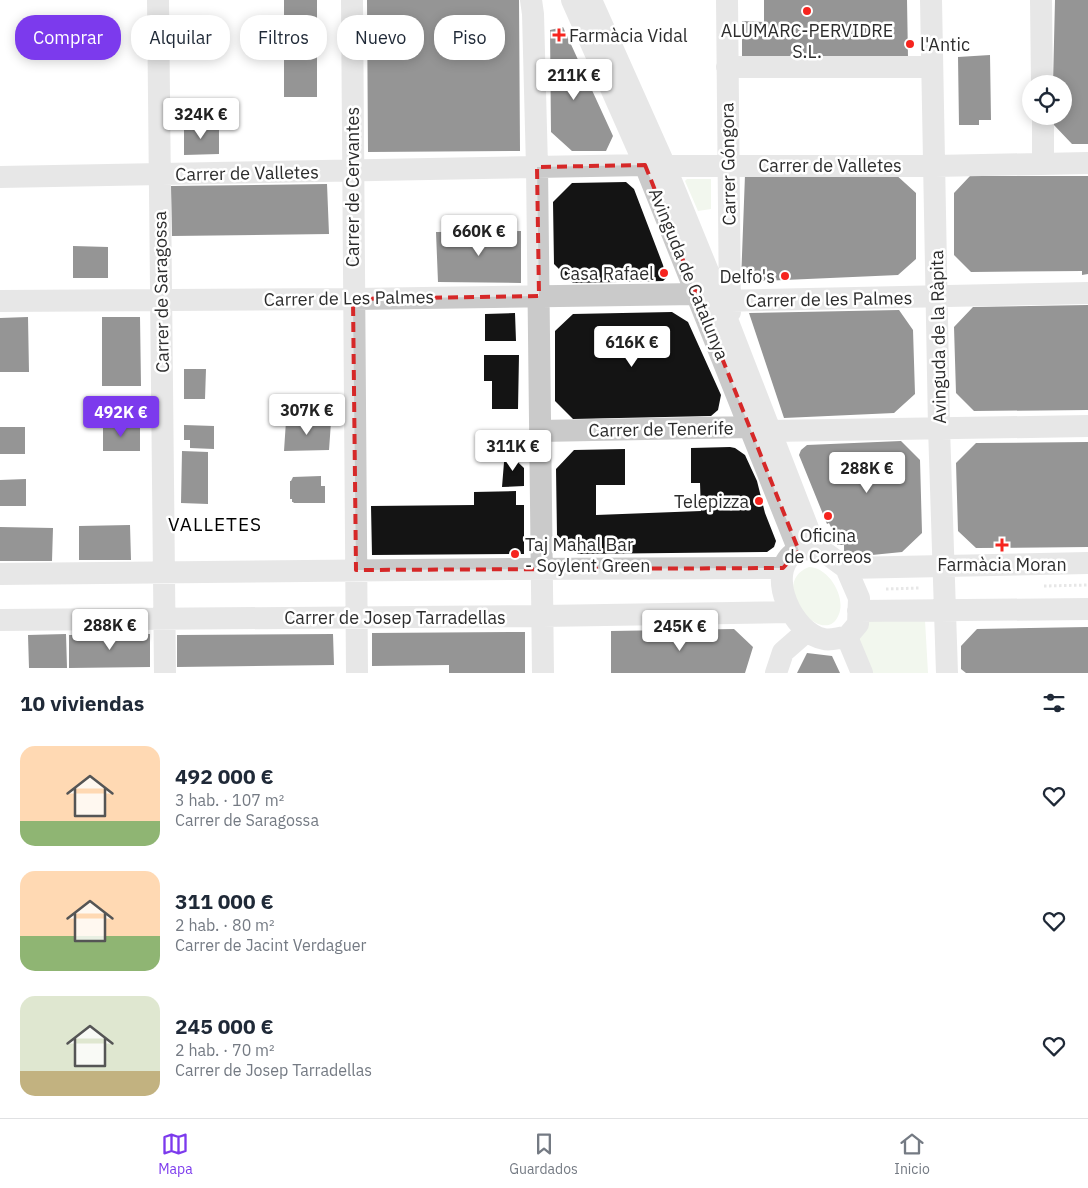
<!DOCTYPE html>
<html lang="es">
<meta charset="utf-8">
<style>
body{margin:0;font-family:"IBM Plex Sans",sans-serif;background:#f6f6f7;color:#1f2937;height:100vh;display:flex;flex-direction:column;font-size:19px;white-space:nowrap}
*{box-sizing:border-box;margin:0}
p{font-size:16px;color:#747a83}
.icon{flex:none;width:28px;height:28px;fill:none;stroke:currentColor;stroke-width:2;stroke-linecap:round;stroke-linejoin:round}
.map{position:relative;height:673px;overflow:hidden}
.panel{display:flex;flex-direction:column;background:#fff;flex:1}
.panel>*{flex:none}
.hud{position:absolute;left:15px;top:15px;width:500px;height:45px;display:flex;gap:10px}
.tools{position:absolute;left:1022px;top:75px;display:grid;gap:10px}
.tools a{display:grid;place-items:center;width:50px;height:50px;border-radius:50%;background:#fff;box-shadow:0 2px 12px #0003;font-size:25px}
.price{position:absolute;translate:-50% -42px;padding:0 11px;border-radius:5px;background:#fff;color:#222;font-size:16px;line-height:32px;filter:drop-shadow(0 1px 2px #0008)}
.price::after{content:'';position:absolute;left:50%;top:30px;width:15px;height:11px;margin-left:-8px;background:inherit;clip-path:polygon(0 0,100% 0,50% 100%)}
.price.active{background:#7c3aed;color:#fff}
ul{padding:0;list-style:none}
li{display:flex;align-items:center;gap:15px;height:125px;padding:0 20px}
li span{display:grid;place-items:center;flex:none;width:140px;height:100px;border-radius:15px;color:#555}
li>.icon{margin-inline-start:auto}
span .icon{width:60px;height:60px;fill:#fffc;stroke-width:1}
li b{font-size:21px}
h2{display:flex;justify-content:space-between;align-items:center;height:60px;padding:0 20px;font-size:21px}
.tag{padding:0 18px;border-radius:20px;background:#fff;box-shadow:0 2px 12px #0003;font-size:18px;line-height:45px}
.tag.active{background:#7c3aed;color:#fff}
.tabs{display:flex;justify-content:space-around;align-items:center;height:70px;border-top:1px solid #e0e1e3;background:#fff;font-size:14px;color:#747a83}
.tabs a{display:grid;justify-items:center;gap:2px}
.tabs .active{color:#7c3aed}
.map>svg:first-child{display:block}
.green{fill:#e2edd9}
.building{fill:#141414}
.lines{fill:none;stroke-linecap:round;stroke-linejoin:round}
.path{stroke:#cacaca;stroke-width:3;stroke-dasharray:2.5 2.5;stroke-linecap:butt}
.minor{stroke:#cacaca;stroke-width:22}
.marked{fill:none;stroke:#d62828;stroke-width:4;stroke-dasharray:10 6;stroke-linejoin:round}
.poi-dot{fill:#f6241e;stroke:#fff;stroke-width:2}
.labels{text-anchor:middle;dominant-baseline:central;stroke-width:5;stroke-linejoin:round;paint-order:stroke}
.poi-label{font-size:18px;fill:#2d2d2d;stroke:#fff}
.street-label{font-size:18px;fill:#2d2d2d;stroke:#fff}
.neighbourhood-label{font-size:19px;letter-spacing:1px;fill:#000;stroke:#fff}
</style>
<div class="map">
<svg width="1088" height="673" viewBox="0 0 1088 673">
<rect width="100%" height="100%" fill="#fff"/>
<path class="green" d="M687,179h24v30l-13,2 -13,-30z
M809,567c19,0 37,29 30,47 -14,38 -74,-30 -30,-47z
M871,618l54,2 3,53h-59l-13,-32z"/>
<path class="building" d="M284,0h33v97h-33z
M367,0h152l1,151 -152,1z
M764,0h143l1,58 -166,2v-39l22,1z
M1055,0h33v144h-16l-19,-20v-8h11v-32h-11z
M563,27l50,109 -7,15h-34l-21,-19 -1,-102z
M990,55l1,65h-12v5h-20l-1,-68z
M184,126h35v28l-35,1z
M894,173l22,20v66l-18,16 -157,7 4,-107z
M970,176h118v98l-6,1v-4l-111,1 -17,-17v-62z
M626,182l8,7 29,76 3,13 -3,3 -90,2 -19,-19 -1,-62 19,-19z
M327,184l2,50 -157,2 -1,-50z
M521,231v52l-83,-1 -2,-50z
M73,246l35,1v31h-35z
M1088,305v105l-114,1 -18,-18 -2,-66 19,-20z
M899,310l14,20 2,64 -21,19 -110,5 -35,-105z
M672,312l16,10 33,73 -3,15 -7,6 -138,3 -18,-18v-70l18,-17z
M515,313l1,28h-31v-27z
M28,317l1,55h-29v-54z
M102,317h38l1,69h-39z
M484,355h35l-1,54h-26v-28h-8z
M184,369h22l-1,30h-21z
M286,421l45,1 -2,28 -45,1z
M103,425l37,1v25h-37z
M184,425l30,1v23l-24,-1v-8h-6z
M0,427h25v27h-25z
M901,441l19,19 2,73 -20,19 -50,5 -1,-6 -7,1v-7h-7v-8h-5v-8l-3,-6 -2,1 -28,-69 2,-5 6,-5z
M1088,442v105l-112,1 -18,-17 -2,-68 20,-20z
M730,447l5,1 10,7 12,26 8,32 11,28 -2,6 -7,5 -189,2 -21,-19 -1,-66 18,-19 51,-1v36h-29v30l105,-4 -1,-28h-9v-35z
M505,450l19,18v18l-22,1z
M182,451l26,1v52l-27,-1z
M321,476v10h4v17h-32l1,-1h-2v-3h-2v-18h1l2,-4z
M26,479v27h-26v-26z
M516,491v14h8v49l-152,1 -1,-49 103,-1v-13z
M130,525l1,35h-52v-34z
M0,527l53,1 -1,33h-52z
M1088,627v46h-122l-5,-4v-23l16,-17z
M734,629l19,18 -8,26h-134v-42z
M525,632v41h-76v-8l-77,1v-33z
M66,634l1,34h-38l-1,-33z
M150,634v33l-81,1v-33z
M333,634l1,31 -157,2v-32z
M807,653l25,3 8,17h-43z"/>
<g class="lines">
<path class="path" d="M1044,586l44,-1
M886,589l34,-1"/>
<path class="minor" d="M158,0l7,673
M352,0l5,673
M531,0l2,14 4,153 6,506
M572,0l73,165 154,386
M591,0l74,166 51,125 100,258
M727,0l3,312
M931,0l8,427 8,246
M1041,0l1,84
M727,67h205
M1043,116v48
M665,166h270l153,-3
M0,177l645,-12
M0,301l353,-2 344,-5
M720,301l368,-8
M540,431l211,-4
M770,431l318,-5
M816,549l11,5 19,14 13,30 -1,26 -11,13c-7,0 -16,4 -23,2 -31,-5 -59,-65 -30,-86 6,-4 15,-4 22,-4z
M846,568l242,-5
M0,574l514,-5 269,-1
M858,611l230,-2
M0,620l542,-4 248,-4
M847,637l15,36
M776,673l7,-21 24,-21"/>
</g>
<path d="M0 0H1088V673H0ZM645,165l154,386 -16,17 -427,2 -3,-271 186,-3 -2,-129z" fill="#fff" fill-opacity=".55" fill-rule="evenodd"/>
<path class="marked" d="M645,165l154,386 -16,17 -427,2 -3,-271 186,-3 -2,-129z"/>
<g class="poi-dot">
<circle cx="807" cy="11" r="5"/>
<path d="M556.5 27.5h5v5h5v5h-5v5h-5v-5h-5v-5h5z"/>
<circle cx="910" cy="44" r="5"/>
<circle cx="664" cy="273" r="5"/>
<circle cx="785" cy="276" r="5"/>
<circle cx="759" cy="501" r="5"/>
<circle cx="828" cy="516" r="5"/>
<path d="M999.5 537.5h5v5h5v5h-5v5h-5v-5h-5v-5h5z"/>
<circle cx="515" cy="554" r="5"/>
</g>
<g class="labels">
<g class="poi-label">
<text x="807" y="30">ALUMARC-PERVIDRE<tspan x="807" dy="21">S.L.</tspan></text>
<text x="569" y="35" text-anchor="start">Farmàcia Vidal</text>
<text x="920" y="44" text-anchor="start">l'Antic</text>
<text x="654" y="273" text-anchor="end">Casa Rafael</text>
<text x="775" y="276" text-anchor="end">Delfo's</text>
<text x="749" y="501" text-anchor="end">Telepizza</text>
<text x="828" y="535">Oficina<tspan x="828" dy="21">de Correos</tspan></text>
<text x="525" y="544" text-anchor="start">Taj Mahal Bar<tspan x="525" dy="21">- Soylent Green</tspan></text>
<text x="1002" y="564">Farmàcia Moran</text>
</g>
<g class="street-label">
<text transform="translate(728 164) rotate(-91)">Carrer Góngora</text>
<text x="830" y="165">Carrer de Valletes</text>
<text transform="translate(247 173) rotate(-1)">Carrer de Valletes</text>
<text transform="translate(352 187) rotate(-90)">Carrer de Cervantes</text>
<text transform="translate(689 274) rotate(68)">Avinguda de Catalunya</text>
<text transform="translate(161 292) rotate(-91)">Carrer de Saragossa</text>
<text transform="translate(349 298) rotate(-1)">Carrer de Les Palmes</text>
<text transform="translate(829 299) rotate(-1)">Carrer de les Palmes</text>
<text transform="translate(938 337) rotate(-91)">Avinguda de la Ràpita</text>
<text transform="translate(661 429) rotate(-1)">Carrer de Tenerife</text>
<text x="395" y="617">Carrer de Josep Tarradellas</text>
</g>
<g class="neighbourhood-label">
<text x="215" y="524">VALLETES</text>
</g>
</g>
</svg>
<div class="tools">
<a><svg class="icon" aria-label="locate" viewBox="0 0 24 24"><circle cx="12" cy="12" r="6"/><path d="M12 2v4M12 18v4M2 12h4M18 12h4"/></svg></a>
</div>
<b class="price" style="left:574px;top:101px">211K €</b>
<b class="price" style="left:201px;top:140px">324K €</b>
<b class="price" style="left:479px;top:257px">660K €</b>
<b class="price" style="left:632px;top:368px">616K €</b>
<b class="price" style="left:307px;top:436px">307K €</b>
<b class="price active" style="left:121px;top:438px">492K €</b>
<b class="price" style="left:513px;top:472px">311K €</b>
<b class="price" style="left:867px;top:494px">288K €</b>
<b class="price" style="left:110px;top:651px">288K €</b>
<b class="price" style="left:680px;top:652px">245K €</b>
<div class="hud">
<a class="tag active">Comprar</a>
<a class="tag">Alquilar</a>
<a class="tag">Filtros</a>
<a class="tag">Nuevo</a>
<a class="tag">Piso</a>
</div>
</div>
<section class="panel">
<h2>10 viviendas<svg class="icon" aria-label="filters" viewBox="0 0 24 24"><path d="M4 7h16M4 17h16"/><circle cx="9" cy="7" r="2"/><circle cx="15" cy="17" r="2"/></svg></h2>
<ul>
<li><span style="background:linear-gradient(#ffd9b3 75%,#8fb573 0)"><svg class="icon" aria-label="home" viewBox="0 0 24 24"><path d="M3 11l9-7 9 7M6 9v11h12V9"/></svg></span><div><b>492 000 €</b><p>3 hab. · 107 m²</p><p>Carrer de Saragossa</p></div><svg class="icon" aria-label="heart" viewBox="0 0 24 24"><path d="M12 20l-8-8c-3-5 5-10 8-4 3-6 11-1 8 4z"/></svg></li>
<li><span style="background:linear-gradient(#ffd9b3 65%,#8fb573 0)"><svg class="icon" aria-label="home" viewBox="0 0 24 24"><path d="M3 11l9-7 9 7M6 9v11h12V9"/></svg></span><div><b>311 000 €</b><p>2 hab. · 80 m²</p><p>Carrer de Jacint Verdaguer</p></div><svg class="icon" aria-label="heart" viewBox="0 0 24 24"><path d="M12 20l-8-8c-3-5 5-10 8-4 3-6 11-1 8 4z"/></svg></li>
<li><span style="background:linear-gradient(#dfe7d0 75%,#c2b280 0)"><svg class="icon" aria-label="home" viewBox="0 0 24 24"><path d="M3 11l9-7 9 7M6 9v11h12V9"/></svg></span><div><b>245 000 €</b><p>2 hab. · 70 m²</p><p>Carrer de Josep Tarradellas</p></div><svg class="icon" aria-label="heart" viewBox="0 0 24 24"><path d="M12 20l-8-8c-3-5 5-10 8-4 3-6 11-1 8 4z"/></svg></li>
</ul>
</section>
<nav class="tabs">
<a class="active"><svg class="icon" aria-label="map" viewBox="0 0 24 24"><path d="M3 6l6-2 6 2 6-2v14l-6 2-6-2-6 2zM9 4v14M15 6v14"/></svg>Mapa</a>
<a><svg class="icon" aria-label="saved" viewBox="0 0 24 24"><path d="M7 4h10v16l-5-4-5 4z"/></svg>Guardados</a>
<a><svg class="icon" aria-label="home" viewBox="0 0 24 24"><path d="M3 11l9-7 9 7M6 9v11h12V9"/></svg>Inicio</a>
</nav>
